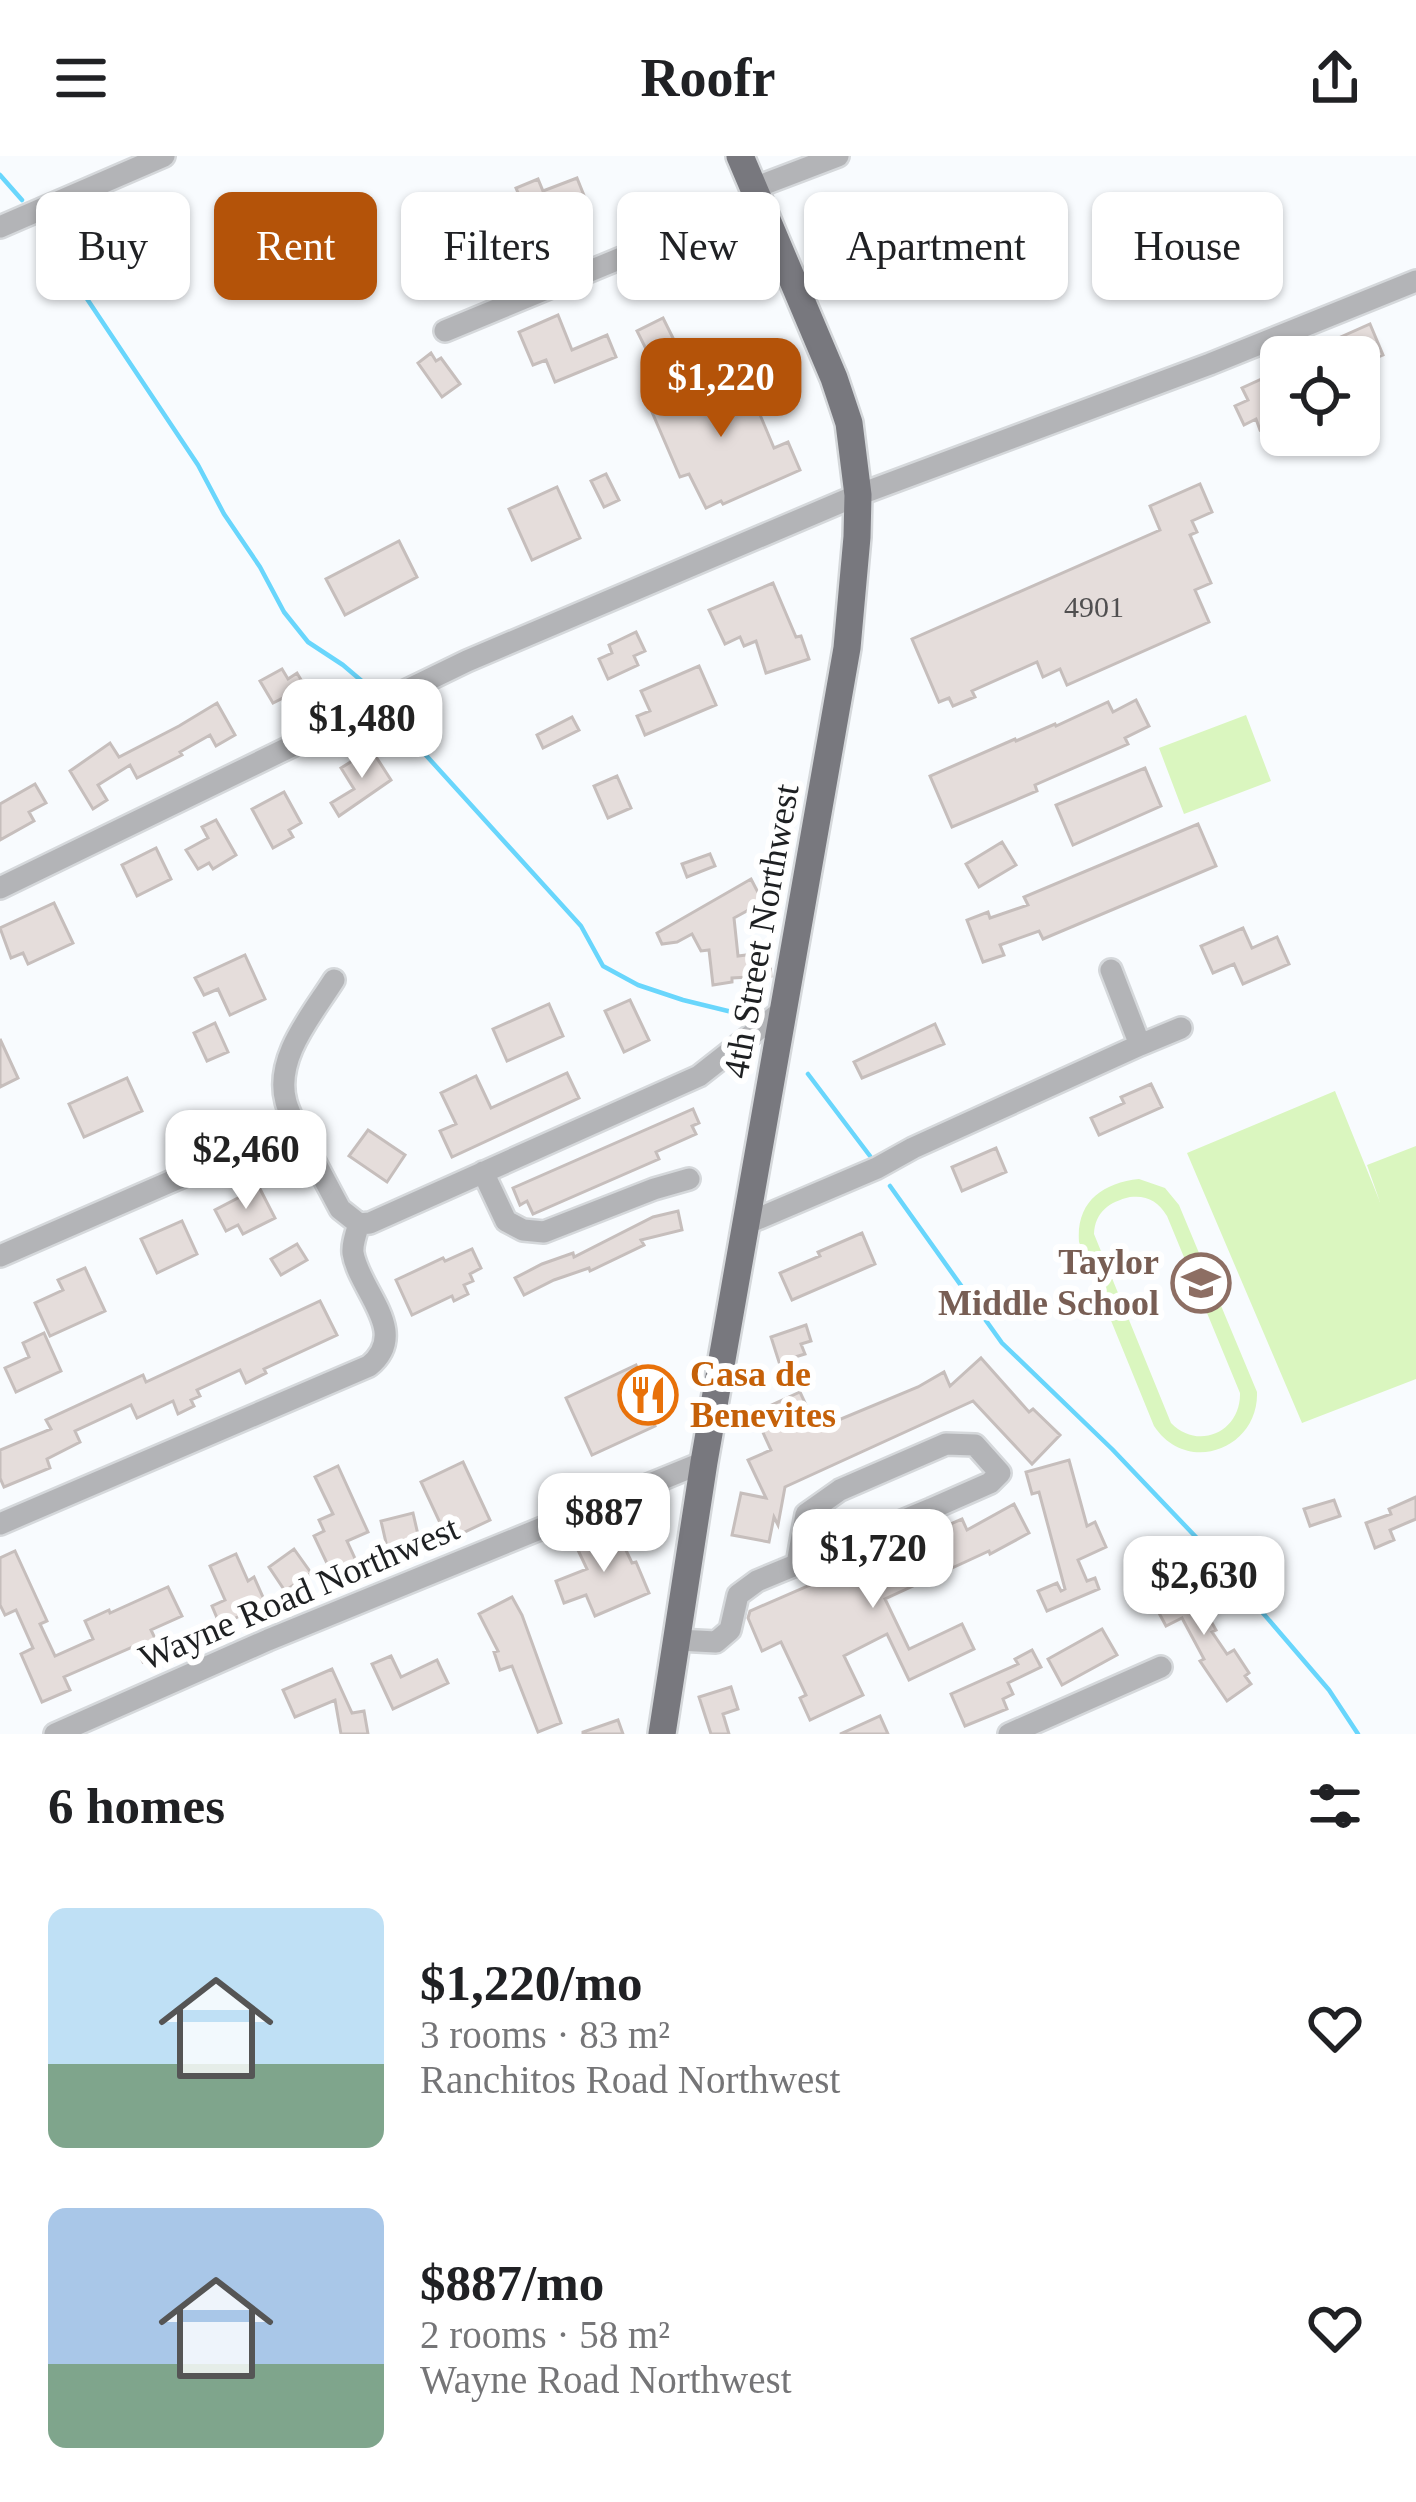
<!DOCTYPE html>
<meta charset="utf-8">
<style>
body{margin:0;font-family:"Times New Roman",serif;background:#f6f6f6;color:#202124;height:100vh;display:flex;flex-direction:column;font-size:45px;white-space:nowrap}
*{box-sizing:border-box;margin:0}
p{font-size:39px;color:#757577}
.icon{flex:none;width:66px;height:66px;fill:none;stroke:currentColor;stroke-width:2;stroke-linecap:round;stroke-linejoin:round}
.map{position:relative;height:1578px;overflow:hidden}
.side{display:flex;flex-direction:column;background:#fff;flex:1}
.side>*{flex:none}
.top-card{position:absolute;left:36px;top:36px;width:1344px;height:108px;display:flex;gap:24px}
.tools{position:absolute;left:1260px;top:180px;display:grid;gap:24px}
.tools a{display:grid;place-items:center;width:120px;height:120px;border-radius:18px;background:#fff;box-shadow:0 3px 9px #0004;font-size:60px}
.price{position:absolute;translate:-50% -102px;padding:0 27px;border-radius:24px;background:#fff;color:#222;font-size:39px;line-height:78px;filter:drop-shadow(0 3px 6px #0008)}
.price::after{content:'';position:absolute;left:50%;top:72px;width:36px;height:27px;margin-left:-18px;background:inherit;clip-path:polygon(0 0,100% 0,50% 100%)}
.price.on{background:#b45309;color:#fff}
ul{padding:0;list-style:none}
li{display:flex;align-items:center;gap:36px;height:300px;padding:0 48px}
li span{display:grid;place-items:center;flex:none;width:336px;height:240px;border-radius:18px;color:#555}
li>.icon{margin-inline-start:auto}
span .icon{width:144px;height:144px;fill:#fffc;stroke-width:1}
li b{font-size:51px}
h2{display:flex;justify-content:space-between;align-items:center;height:144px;padding:0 48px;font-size:51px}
.tag{padding:0 42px;border-radius:18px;background:#fff;box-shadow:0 3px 9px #0004;font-size:42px;line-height:108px}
.tag.on{background:#b45309;color:#fff}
header{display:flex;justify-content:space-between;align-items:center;height:156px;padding:0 48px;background:#fff;font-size:54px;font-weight:600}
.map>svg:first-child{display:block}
.grass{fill:#daf6bf;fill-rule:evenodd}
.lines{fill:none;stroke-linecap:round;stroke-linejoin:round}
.stream{stroke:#69d6fc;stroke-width:4.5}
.building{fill:#e5dddb;stroke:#c6bebc;stroke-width:3}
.minor-casing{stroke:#d5d8db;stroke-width:26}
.major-casing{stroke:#d5d8db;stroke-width:32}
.minor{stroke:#b3b4b7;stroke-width:21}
.major{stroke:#78787e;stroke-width:27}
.labels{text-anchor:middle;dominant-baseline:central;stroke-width:12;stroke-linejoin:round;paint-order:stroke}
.number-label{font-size:30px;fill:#504f50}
.street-label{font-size:36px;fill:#1e2022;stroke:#fff}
.education-label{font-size:36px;font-weight:bold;fill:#785e54;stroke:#fff;text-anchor:end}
.food-label{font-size:36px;font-weight:bold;fill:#c56008;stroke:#fff;text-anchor:start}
</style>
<header><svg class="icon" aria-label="menu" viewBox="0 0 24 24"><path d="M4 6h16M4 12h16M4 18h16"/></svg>Roofr<svg class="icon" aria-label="share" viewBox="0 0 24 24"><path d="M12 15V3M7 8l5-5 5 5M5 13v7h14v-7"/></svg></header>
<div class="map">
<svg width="1416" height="1578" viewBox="0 0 1416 1578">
<rect width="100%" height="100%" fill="#f8fbfe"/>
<path class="grass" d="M1246,559l25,66 -87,33 -25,-66z
M1335,935l45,111 -13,-37 49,-19v233l-114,44 -115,-270z
M1139,1023l26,9 14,17 78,187c2,57 -70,84 -103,34l-75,-184c-3,-40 23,-59 60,-63zM1130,1041c17,-2 28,4 37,19l73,177c1,39 -42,58 -69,30l-77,-189c1,-22 15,-32 36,-37z"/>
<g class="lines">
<path class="stream" d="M0,19l22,25
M39,71l159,238 26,49 36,53 24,45 24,30 35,23 27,23
M393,558l30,38 158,174 22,40 35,19 45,15 49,12 13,11
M808,918l62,82
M890,1030l112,157 110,106 102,107 115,134 29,44"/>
</g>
<path class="building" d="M577,22l12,30 -35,14 -4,-9 -20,8 -14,-33 22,-9 5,12z
M558,159l14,35 35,-15 9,22 -61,25 -9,-22 -13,5 -14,-33z
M663,162l11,22 -26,13 -11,-22z
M1370,168l13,31 -24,10v-8h-18l-7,-17z
M431,197l5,8 5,-3 19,26 -18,13 -24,-34z
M742,216l32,76 14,-6 12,28 -77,34 -2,-3 -15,7 -17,-34 -9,3 -31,-72 55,-24 2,6z
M1266,221l15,32v11l-21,10 -4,-11 -12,6 -9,-19 13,-6 -6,-12z
M606,318l13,26 -15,7 -13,-26z
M1200,328l12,28 -20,9 5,11 -7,3 21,48 -16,7 14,32 -142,63 -7,-16 -17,8 -6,-15 -65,29 3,6 -22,9 -4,-8 -10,4 -27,-63 248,-109 -10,-24z
M557,331l23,51 -48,22 -23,-51z
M399,385l18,36 -72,38 -19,-36z
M773,427l23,54 5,-1 8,23 -43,14 -10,-32 -12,5 -4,-9 -15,7 -16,-34z
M636,476l9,19 -11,5 4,9 -30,14 -9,-20 13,-6 -3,-8z
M699,510l17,39 -71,30 -8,-19 13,-5 -9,-20z
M282,513l6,10 9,-6 12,20 -21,13 -5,-8 -10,5 -13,-22z
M1136,544l13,26 -24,12 3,6 -93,41 2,6 -85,36 -22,-51 85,-37 1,2 39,-17 1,2 52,-24 5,10z
M217,547l18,32 -19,11 -6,-11 -30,17 2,3 -45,23 -7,-13 -32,20 9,15 -14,9 -23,-38 40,-28 9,14 60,-31z
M572,561l7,13 -36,18 -6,-13z
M371,593l20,31 -52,36 -8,-13 23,-14 -13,-21z
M1145,612l16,38 -88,39 -17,-40z
M617,620l14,32 -23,10 -14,-32z
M35,628l11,19 -17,9 5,9 -34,19v-36z
M284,636l17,31 -12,7 4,7 -20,11 -21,-39z
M216,664l20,35 -23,14 -4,-6 -11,6 -12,-19 22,-12 -6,-11z
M1198,668l18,42 -173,73 -4,-8 -39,14 4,10 -21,7 -16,-42 21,-8 2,6 38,-13 -4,-8z
M1002,686l14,23 -37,22 -13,-23z
M156,692l15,31 -34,17 -15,-31z
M710,698l5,12 -28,11 -5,-13z
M751,723l12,23 -29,16 4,38 31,-4 2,24 -39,2v4l-19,3 -4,-35 -8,1 -9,-17 -15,8 -15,2 -5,-11z
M54,747l19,40 -45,21 -5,-11 -12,5 -11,-30z
M1243,772l9,20 25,-11 12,27 -46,20 -9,-20 -21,9 -12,-27z
M245,799l20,44 -35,16 -12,-26 -14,6 -9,-17z
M630,844l19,40 -25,12 -19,-41z
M549,848l14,32 -56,25 -14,-32z
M215,867l13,29 -21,9 -13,-28z
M935,868l9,20 -82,34 -8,-16z
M0,883l18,39 -18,9z
M567,917l12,25 -127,59 -12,-26 16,-7 -15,-31 35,-17 15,32z
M127,922l15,33 -58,26 -15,-33z
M1151,928l11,23 -63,28 -8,-17 33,-15 -3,-6z
M693,953l6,14 -7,3 4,8 -40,18 3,7 -126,55 -6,-13 -7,4 -7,-17z
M368,974l37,25 -18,27 -38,-26z
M996,992l10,24 -44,19 -10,-24z
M259,1031l16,31 -32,16 -5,-9 -12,6 -11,-21z
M678,1055l4,19 -41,10 3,5 -54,26 -1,-3 -35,12 -30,15 -9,-17 27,-14 31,-11 1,4 79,-40z
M182,1065l15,33 -40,19 -16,-34z
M862,1077l13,31 -83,36 -12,-27 40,-17 -2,-4z
M297,1088l10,16 -26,15 -10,-16z
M472,1093l9,19 -11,6 3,7 -9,4 4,9 -14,7 -2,-5 -40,19 -16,-35 47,-22 2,3z
M85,1112l20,43 -55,25 -15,-33 28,-13 -5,-10z
M320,1145l17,34 -73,34 2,4 -20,10 -6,-13 -43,20 3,6 -9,4 3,6 -16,8 -5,-13 -36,17 -6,-13 -56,26 5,11 -33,17 3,9 -46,19 -4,-9v-28l51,-21 -5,-9 97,-45 3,7z
M806,1169l5,16 -10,3 4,10 -26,8 -8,-25z
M44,1177l17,38 -45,21 -11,-24 24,-11 -6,-14z
M981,1202l48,54 4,-3 27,26 -28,29 -59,-63 -188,86 -7,38 -4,-8 -5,25 -37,-7 9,-42 25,5 -18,-38 23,-10 -17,-37 46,-21 17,37 101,-42 26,-15 6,14z
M636,1209l9,20 17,-8 12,24 -25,12 6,13 -63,29 -26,-57z
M1069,1304l18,66 8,-4 11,25 -28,13 9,21 8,-3 4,11 -52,22 -9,-20 19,-8 4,8 4,-2 -26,-97 -7,2 -6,-22z
M463,1306l27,58 -42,20 -27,-58z
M338,1310l30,66 -21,9 11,24 -25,11 -19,-40 10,-5 -5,-11 14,-6 -18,-37z
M1416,1341v22l-26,11 4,10 -19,8 -9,-25 25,-9 -2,-5z
M1334,1344l6,16 -30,10 -6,-17z
M1014,1348l15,29 -39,21 -1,-3 -104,48 24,50 53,-25 12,25 -65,31 -22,-46 -43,22 19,39 -53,25 -10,-22 6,-3 -25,-53 -19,9 -14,-33 2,-7 212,-92 5,11z
M413,1357l6,26 -32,8 -6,-26z
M615,1371l17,36 4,-1 13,31 -54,23 -9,-21 -22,8 -8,-22 31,-12 -11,-23z
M294,1393l17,24 -26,18 -16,-24z
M15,1395l32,70 -7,3 15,32 38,-17 -8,-18 24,-11 1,3 58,-26 14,29 -31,14 11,23 -19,9 -8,-16 -71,31 6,13 -28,12 -21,-48 12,-6 -17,-38 -11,5 -5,-10v-47z
M236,1398l12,27 6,-4 12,27 -46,21 -8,-19 13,-6 -15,-34z
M1188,1424l28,50 -4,2 15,22 7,-4 15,23 -4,3 6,8 -24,17 -27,-40 4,-2 -22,-41 -16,8 -14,-26z
M512,1441l10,18 39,108 -23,9 -26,-66 -12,4 -6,-18 4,-1 -19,-37z
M1102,1473l15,26 -55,30 -14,-26z
M1032,1494l9,17 -33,16 5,11 -10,5 4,10 -42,17 -14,-32 67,-30 -3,-5z
M391,1500l10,21 36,-17 11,23 -55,26 -21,-45z
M332,1513l20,44 12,-2 4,23h-27l-6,-34 -40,17 -12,-27z
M731,1531l7,22 -15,5 6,20h-18l-12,-37z
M880,1560l8,18h-48z
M618,1564l5,14h-40v-2z"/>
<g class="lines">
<defs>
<path id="minor" d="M754,32l84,-32
M0,71l164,-71
M445,175l314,-130
M0,732l467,-227 391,-166 352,-131 206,-83
M1140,889l41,-17
M311,999c-8,-17 -20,-35 -25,-53 -12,-44 26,-87 48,-122
M483,1016l23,49 17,9 21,2 110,-43 35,-10
M748,1067l129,-55 36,-20 227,-103 -29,-75
M0,1100l255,-111 33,-3 26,18 26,49 19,15 11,-1 329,-147 84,-66
M0,1368l369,-158c42,-34 -10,-75 -16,-113 -1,-9 3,-20 6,-29
M678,1484l38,2 14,-12 8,-35 19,-14 174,-72 59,-26 10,-10 -25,-28 -29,-1 -106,46 -34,24 -9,50
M55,1578l213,-94 436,-178
M1009,1578l152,-67"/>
<path id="major" d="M662,1578l42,-272 143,-814 10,-111 1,-42 -9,-72 -15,-45 -94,-222"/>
</defs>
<use href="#minor" class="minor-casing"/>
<use href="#major" class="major-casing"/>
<use href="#minor" class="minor"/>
<use href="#major" class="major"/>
</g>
<defs>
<symbol id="school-ring" viewBox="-11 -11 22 22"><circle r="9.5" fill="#fff" stroke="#8d6e63" stroke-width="1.5"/><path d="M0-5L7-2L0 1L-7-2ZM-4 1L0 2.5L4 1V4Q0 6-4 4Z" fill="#8d6e63"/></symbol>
<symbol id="restaurant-ring" viewBox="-11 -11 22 22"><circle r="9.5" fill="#fff" stroke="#e8710a" stroke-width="1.5"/><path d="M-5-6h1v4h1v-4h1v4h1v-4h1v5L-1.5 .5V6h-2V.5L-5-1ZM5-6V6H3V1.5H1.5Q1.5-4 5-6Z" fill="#e8710a"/></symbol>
</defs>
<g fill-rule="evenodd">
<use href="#school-ring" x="1168" y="1094" width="66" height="66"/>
<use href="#restaurant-ring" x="615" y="1206" width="66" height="66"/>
</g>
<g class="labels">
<g class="number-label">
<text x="1094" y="450">4901</text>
</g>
<g class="street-label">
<text transform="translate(761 775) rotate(-80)">4th Street Northwest</text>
<text transform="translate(299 1437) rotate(-23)">Wayne Road Northwest</text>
</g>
<g class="education-label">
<text x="1159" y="1106">Taylor<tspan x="1159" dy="41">Middle School</tspan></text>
</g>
<g class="food-label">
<text x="690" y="1218">Casa de<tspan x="690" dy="41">Benevites</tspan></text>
</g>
</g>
</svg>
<div class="tools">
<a><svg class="icon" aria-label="locate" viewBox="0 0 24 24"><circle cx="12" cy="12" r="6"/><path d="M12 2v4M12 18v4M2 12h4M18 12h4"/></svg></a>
</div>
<b class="price on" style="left:721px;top:284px">$1,220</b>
<b class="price" style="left:362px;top:625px">$1,480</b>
<b class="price" style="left:246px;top:1056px">$2,460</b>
<b class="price" style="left:604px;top:1419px">$887</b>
<b class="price" style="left:873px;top:1455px">$1,720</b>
<b class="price" style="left:1204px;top:1482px">$2,630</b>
<div class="top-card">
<a class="tag">Buy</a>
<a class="tag on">Rent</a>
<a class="tag">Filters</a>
<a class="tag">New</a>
<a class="tag">Apartment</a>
<a class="tag">House</a>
</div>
</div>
<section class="side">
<h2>6 homes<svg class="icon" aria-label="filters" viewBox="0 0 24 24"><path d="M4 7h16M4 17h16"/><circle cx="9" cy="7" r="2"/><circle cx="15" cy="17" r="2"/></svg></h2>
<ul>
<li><span style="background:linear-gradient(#bfe0f5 65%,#7fa58c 0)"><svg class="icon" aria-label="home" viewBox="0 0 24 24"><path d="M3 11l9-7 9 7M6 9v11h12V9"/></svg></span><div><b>$1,220/mo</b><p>3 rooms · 83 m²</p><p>Ranchitos Road Northwest</p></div><svg class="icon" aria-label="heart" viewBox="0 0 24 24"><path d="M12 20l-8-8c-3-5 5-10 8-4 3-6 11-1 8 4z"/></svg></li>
<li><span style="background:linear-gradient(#a9c7e8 65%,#7fa58c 0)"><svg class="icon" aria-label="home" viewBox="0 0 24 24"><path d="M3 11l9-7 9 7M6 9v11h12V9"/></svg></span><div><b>$887/mo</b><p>2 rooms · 58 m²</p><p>Wayne Road Northwest</p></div><svg class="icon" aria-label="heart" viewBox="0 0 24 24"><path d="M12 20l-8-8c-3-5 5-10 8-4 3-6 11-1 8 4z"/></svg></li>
</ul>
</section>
